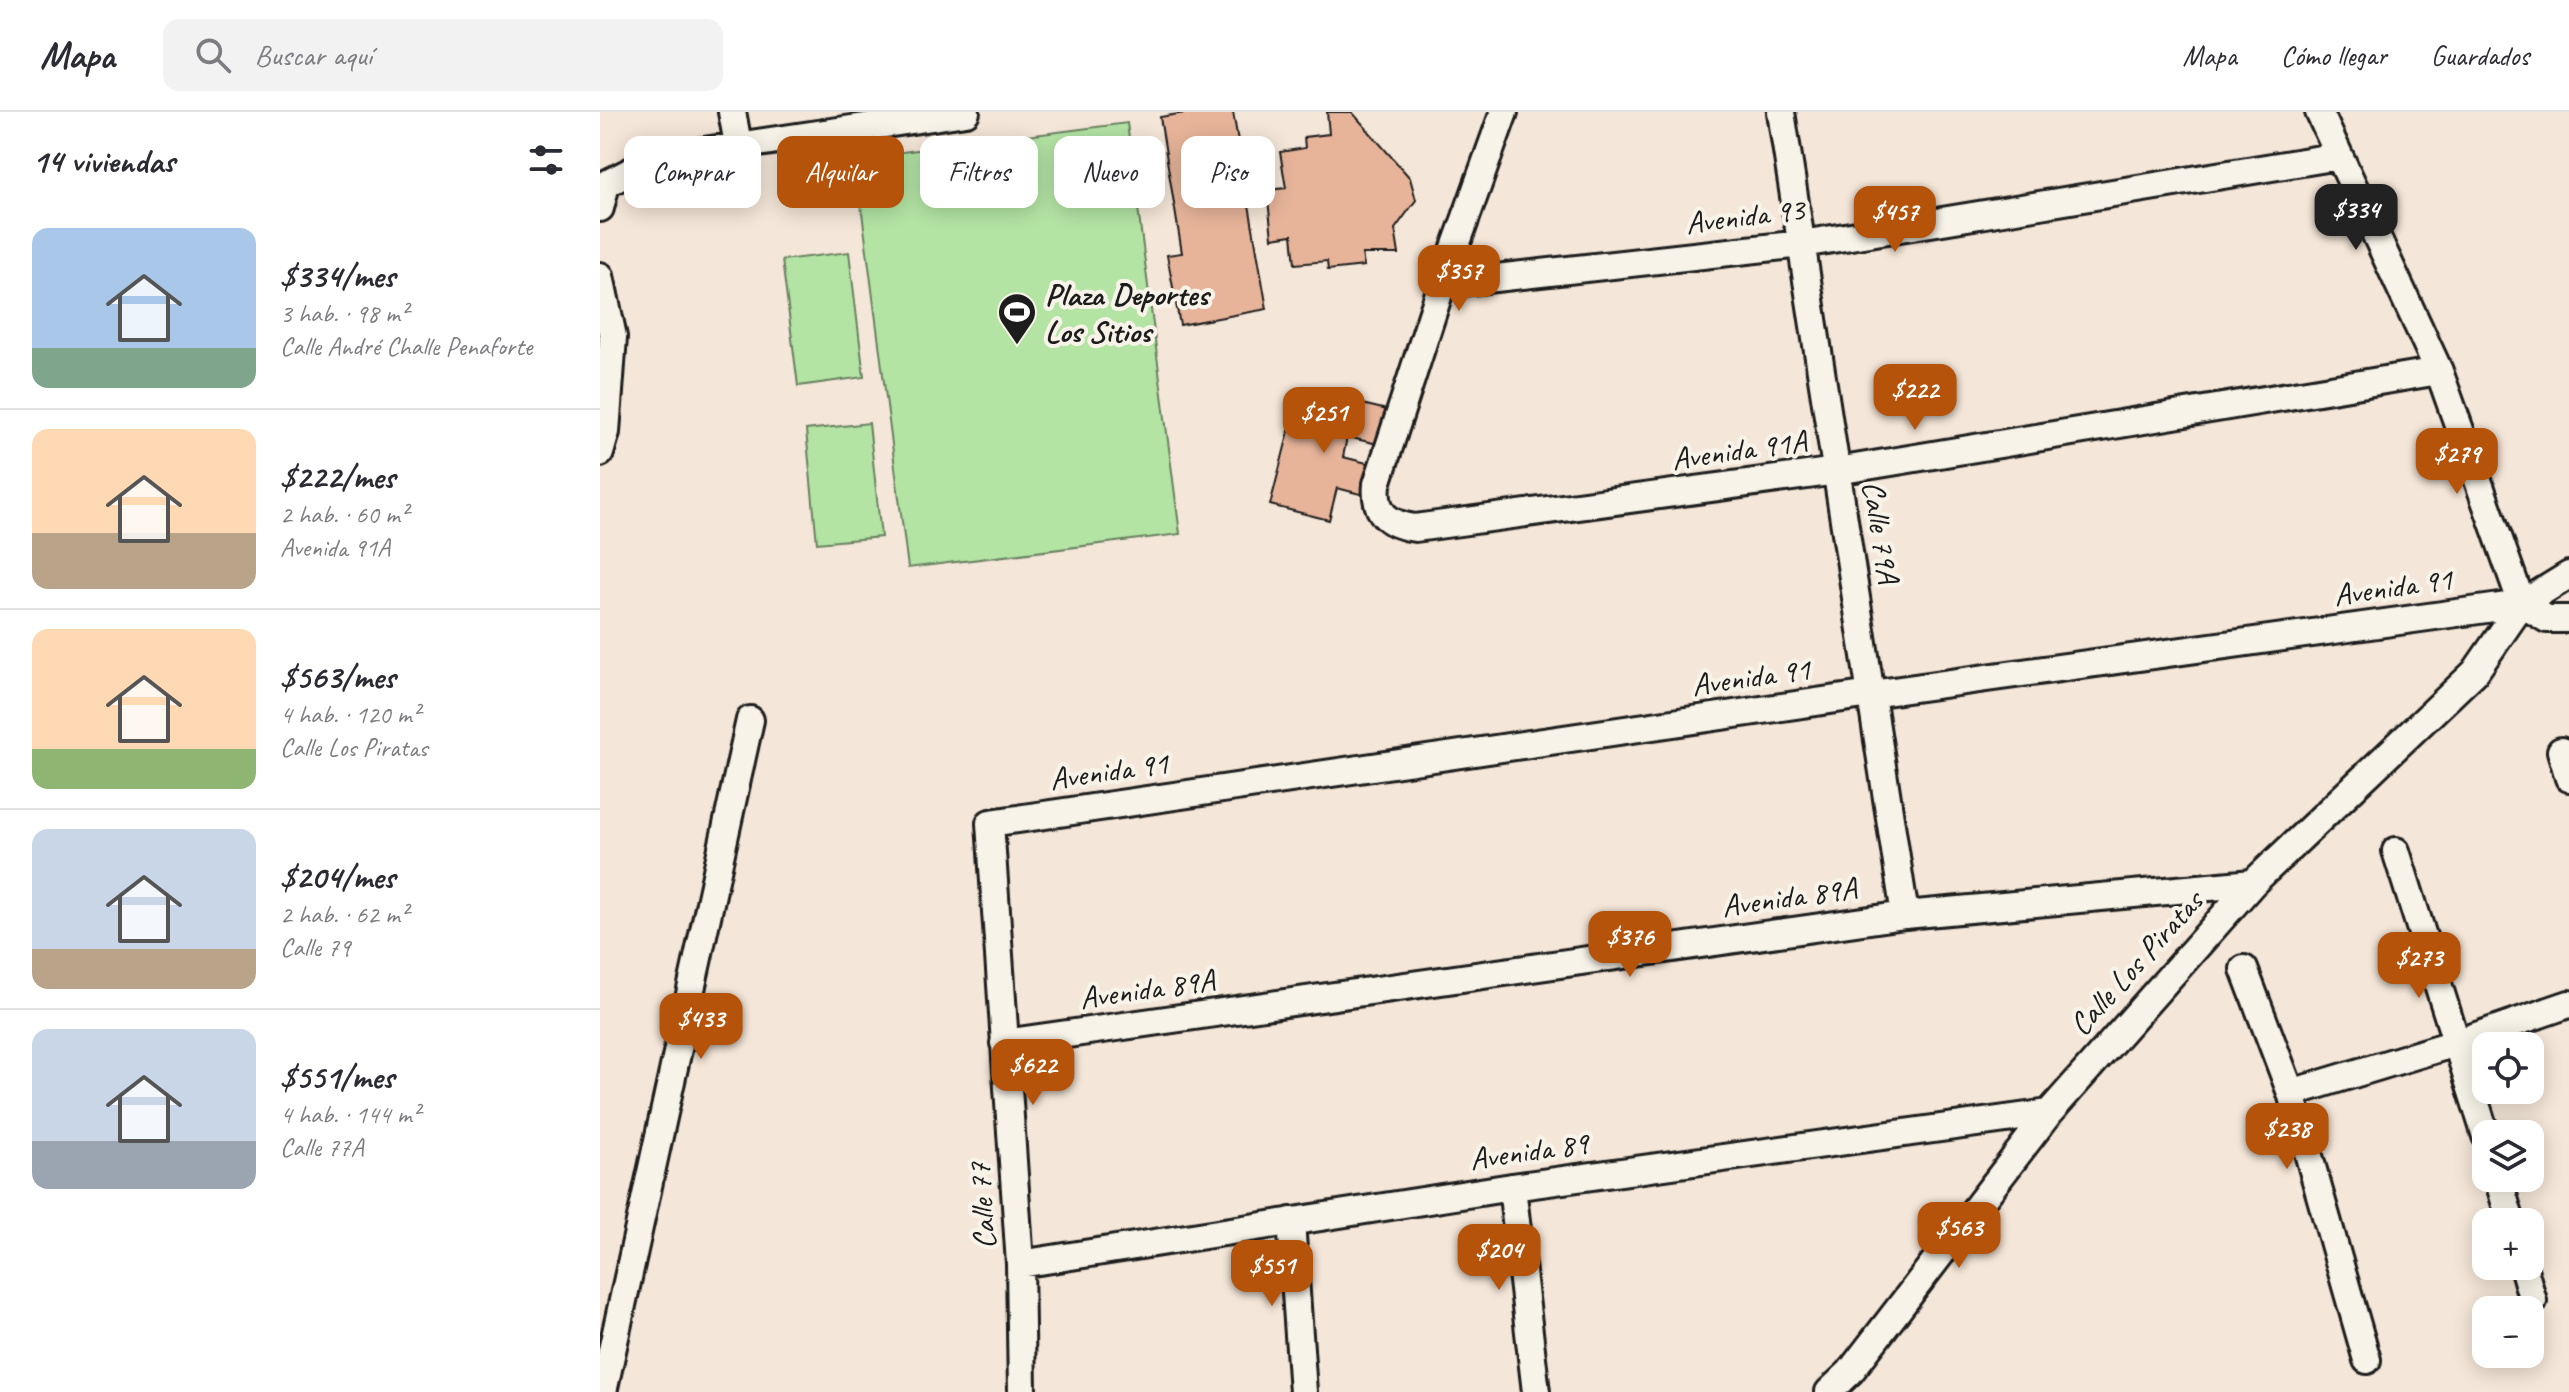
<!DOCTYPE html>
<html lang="es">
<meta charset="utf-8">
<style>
body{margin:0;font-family:Caveat,sans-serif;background:#f2f2f3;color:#2b2b33;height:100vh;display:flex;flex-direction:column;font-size:30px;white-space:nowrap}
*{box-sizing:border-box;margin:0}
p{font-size:26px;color:#7c7c81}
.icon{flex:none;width:44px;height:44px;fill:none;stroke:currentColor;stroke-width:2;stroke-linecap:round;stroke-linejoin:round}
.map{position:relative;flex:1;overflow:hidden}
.drawer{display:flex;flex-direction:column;background:#fff;width:600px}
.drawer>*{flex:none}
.banner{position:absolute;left:24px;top:24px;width:760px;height:72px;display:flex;gap:16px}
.fabs{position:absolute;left:1872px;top:920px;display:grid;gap:16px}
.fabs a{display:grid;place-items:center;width:72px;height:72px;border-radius:16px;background:#fff;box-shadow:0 4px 20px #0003;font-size:40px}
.price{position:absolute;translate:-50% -68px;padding:0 18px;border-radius:16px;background:#b45309;color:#fff;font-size:26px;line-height:52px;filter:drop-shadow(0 2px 4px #0008)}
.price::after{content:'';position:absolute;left:50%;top:48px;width:24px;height:18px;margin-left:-12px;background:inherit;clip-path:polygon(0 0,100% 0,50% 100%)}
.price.current{background:#222;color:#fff}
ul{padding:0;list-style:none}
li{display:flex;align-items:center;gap:24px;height:200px;padding:0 32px}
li+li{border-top:2px solid #e1e1e2}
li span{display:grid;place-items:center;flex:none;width:224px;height:160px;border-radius:16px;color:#555}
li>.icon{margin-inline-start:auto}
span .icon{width:96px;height:96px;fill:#fffc;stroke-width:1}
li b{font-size:34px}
h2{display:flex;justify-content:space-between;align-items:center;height:96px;padding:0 32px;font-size:34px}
.tag{padding:0 28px;border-radius:16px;background:#fff;box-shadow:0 4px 20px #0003;font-size:28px;line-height:72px}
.tag.current{background:#b45309;color:#fff}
header{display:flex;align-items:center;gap:48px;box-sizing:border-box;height:112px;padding:0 40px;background:#fff;border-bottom:2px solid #e1e1e2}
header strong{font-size:38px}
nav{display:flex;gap:44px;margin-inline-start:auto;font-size:28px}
.search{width:560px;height:72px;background:#f2f2f3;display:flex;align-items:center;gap:20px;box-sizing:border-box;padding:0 28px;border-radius:16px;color:#7c7c81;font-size:30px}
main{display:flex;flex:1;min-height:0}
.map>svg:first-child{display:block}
.pitch{fill:#b3e4a4;stroke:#688060;stroke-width:2}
.building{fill:#e7b49a;stroke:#1c1c1c;stroke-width:2}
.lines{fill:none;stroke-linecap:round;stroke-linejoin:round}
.street-casing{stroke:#1c1c1c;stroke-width:32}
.street{stroke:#f7f3e8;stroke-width:26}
.labels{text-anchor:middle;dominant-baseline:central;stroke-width:8;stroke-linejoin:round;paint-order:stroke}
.street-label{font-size:32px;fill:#1c1c1c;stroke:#f7f3e8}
.poi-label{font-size:32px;font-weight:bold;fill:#1c1c1c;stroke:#f7f3e8;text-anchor:start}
</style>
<header>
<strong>Mapa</strong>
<div class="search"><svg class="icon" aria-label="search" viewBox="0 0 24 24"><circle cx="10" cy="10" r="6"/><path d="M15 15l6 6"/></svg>Buscar aquí</div>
<nav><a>Mapa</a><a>Cómo llegar</a><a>Guardados</a></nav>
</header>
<main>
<section class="drawer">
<h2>14 viviendas<svg class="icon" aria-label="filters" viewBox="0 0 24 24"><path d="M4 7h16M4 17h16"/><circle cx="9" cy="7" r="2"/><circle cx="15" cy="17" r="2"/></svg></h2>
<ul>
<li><span style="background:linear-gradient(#a9c7e8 75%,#7fa58c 0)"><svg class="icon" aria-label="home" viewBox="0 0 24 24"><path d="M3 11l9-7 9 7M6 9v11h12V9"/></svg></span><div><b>$334/mes</b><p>3 hab. · 98 m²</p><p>Calle André Challe Penaforte</p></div></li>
<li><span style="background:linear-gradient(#ffd9b3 65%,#b9a48a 0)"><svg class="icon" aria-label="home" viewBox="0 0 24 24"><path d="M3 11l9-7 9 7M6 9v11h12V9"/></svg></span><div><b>$222/mes</b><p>2 hab. · 60 m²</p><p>Avenida 91A</p></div></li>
<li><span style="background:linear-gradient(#ffd9b3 75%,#8fb573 0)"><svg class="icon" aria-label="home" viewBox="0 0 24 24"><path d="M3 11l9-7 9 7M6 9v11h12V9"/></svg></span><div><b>$563/mes</b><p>4 hab. · 120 m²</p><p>Calle Los Piratas</p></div></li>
<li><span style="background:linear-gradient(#c9d6e8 75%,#b9a48a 0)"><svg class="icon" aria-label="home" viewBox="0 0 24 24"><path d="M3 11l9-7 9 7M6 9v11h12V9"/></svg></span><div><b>$204/mes</b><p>2 hab. · 62 m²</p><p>Calle 79</p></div></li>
<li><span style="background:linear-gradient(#c9d6e8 70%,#9aa5b1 0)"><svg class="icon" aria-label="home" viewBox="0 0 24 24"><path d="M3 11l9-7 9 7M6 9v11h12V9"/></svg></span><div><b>$551/mes</b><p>4 hab. · 144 m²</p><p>Calle 77A</p></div></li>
</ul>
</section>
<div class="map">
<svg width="1969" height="1280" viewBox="0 0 1969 1280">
<rect width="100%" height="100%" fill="#f4e6d8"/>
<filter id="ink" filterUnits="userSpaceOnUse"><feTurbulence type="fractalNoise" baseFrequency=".0125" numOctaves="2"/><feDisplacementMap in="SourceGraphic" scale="16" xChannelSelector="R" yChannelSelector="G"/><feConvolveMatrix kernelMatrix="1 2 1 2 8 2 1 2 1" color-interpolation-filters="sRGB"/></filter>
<g filter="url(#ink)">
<path class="pitch" d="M527,11l53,411 -272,34 -53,-410z
M249,140l15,125 -66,9 -16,-126z
M269,311l12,114 -64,6 -11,-113z"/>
<path class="building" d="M591,0h42l34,197 -87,16 -13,-70 15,-2 -22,-136z
M727,0h25l58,66 6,22 -21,29 4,25h-37l2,12 -36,4 -1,-9 -32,3 -3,-29 -20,3 -5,-48 19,-2 -6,-36 25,-4 -1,-11 25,-3z
M729,284l58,14 -9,34 -31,-7 -4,20 28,7 -7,31 -27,-7 -8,32 -59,-15 27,-105 29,8z"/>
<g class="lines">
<defs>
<path id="street" d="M132,0l6,32
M904,0l-62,172 -65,200c-3,29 10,40 38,44l422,-57 602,-100
M1181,0l124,803
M1719,0l120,259 83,233 25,15h22
M0,96l6,-24 51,-26 309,-46
M0,164l13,61 -7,95 -6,21
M842,172l360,-40 537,-88
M1961,639l8,27
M1796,739l90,285
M1644,857l47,124 76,267
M404,931l901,-128 348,-32
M1691,981l168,-51 110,-38
M1898,1066l13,44
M912,1075l24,205
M691,1109l12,171
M420,1152l492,-77 537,-74
M1923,1154l10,35
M3,1280l147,-672
M422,1280l-2,-128 -30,-441 881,-129 651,-90 47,-29
M1229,1280l21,-20 199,-259 204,-230 222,-211 47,-68"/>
</defs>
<use href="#street" class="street-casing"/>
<use href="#street" class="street"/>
</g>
</g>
<defs>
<symbol id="stadium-pin" viewBox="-11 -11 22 30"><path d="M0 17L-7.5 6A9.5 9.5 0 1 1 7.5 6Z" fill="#1c1c1c" stroke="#f7f3e8"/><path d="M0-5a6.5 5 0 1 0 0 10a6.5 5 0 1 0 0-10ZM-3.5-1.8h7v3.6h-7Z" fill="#fff"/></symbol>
</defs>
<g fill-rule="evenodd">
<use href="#stadium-pin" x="395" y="178" width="44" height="60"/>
</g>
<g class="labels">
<g class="street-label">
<text transform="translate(1145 104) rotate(-7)">Avenida 93</text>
<text transform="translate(1139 338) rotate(-8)">Avenida 91A</text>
<text transform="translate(1281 420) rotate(81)">Calle 79A</text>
<text transform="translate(1793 475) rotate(-8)">Avenida 91</text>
<text transform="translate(1151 565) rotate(-8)">Avenida 91</text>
<text transform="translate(509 659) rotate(-8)">Avenida 91</text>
<text transform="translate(1189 785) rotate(-8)">Avenida 89A</text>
<text transform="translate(1536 851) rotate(-48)">Calle Los Piratas</text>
<text transform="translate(547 877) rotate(-8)">Avenida 89A</text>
<text transform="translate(929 1039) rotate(-8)">Avenida 89</text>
<text transform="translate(382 1094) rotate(-94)">Calle 77</text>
</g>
<g class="poi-label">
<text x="445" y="182">Plaza Deportes<tspan x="445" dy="37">Los Sitios</tspan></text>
</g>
</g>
</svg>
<div class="fabs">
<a><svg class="icon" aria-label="locate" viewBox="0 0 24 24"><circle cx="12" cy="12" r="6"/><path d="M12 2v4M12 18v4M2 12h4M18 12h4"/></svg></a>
<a><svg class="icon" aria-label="layers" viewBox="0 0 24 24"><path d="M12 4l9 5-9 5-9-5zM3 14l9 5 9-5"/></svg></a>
<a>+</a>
<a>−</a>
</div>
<b class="price current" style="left:1756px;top:140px">$334</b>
<b class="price" style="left:1295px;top:142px">$457</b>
<b class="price" style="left:859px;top:201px">$357</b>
<b class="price" style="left:1315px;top:320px">$222</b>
<b class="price" style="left:724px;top:343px">$251</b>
<b class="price" style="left:1857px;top:384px">$279</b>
<b class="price" style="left:1030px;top:867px">$376</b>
<b class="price" style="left:1819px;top:888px">$273</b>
<b class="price" style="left:101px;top:949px">$433</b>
<b class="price" style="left:433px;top:995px">$622</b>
<b class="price" style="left:1687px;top:1059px">$238</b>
<b class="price" style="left:1359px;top:1158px">$563</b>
<b class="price" style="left:899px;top:1180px">$204</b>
<b class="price" style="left:672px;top:1196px">$551</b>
<div class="banner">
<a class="tag">Comprar</a>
<a class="tag current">Alquilar</a>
<a class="tag">Filtros</a>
<a class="tag">Nuevo</a>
<a class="tag">Piso</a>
</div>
</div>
</main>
